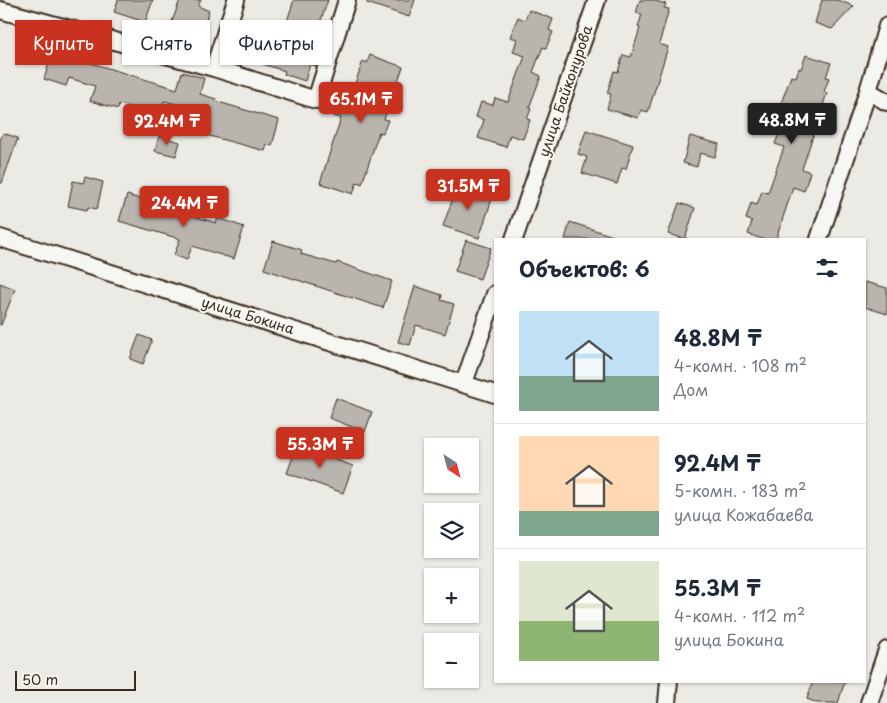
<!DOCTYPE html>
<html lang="ru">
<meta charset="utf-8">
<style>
body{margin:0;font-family:"Playpen Sans",sans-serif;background:#f2f2f3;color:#1f2937;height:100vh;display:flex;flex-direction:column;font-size:19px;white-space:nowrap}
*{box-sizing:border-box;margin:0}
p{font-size:16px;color:#747a83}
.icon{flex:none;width:28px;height:28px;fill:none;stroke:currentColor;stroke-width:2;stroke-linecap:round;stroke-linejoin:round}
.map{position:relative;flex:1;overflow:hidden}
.sheet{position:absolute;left:494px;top:238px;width:372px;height:445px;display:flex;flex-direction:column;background:#fff;border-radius:0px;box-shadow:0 1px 4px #0004}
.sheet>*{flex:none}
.banner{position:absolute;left:15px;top:20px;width:404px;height:45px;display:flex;gap:10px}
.needle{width:32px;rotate:144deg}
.controls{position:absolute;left:424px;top:438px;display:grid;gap:10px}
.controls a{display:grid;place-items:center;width:55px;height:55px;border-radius:0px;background:#fff;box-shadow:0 1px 4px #0004;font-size:25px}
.scale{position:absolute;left:15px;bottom:12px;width:121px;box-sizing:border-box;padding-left:5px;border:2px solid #3b2a1e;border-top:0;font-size:14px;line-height:18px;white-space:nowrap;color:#3b2a1e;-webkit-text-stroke:4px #f6f6f2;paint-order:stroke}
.price{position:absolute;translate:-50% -42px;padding:0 11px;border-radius:5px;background:#c8321e;color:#fff;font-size:16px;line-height:32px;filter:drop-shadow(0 1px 2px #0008)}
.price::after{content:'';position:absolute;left:50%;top:30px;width:15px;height:11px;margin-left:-8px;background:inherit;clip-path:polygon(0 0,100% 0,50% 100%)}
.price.on{background:#222;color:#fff}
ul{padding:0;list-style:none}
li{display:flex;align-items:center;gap:15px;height:125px;padding:0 25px}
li+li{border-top:1px solid #e0e1e3}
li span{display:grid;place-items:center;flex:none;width:140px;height:100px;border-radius:0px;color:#555}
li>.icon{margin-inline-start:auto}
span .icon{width:60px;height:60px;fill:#fffc;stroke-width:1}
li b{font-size:21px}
h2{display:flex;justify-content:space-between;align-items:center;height:60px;padding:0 25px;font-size:21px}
.tag{padding:0 18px;border-radius:0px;background:#fff;box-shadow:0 1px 4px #0004;font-size:18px;line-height:45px}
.tag.on{background:#c8321e;color:#fff}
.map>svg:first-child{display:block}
.building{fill:#bab4ae;stroke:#3b2a1e}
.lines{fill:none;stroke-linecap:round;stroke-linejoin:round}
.street-casing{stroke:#3b2a1e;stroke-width:20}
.street{stroke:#f6f6f2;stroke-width:16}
.labels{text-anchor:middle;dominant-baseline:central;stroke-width:4;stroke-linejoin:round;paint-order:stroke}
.street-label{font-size:14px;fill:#3b2a1e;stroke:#f6f6f2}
</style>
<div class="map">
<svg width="887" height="703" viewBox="0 0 887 703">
<rect width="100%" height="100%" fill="#ebeae5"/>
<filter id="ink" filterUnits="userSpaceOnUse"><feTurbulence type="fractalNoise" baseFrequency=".02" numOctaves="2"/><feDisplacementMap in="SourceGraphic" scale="10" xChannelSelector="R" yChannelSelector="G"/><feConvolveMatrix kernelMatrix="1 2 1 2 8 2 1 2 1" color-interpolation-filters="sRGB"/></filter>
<g filter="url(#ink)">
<path class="building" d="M118,0h35l-8,22 -31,-10z
M180,0h21l-3,6 11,5 -11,32 -30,-11z
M294,0h34l-14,40 9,3 -7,23 -6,-2 -5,17 -21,-7 1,-3 -23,-7 10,-32 10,4z
M367,0h48l-6,17 -42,-14z
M640,0h12l14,4 -2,4 5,1 -10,35 9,3 -20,65 -7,-2 -3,8 -31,-9 4,-15 -4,-1 7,-22 4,1 5,-17 8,2 9,-29 -2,-1 4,-13 -6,-1z
M822,0h15l17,6 -22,23 -17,-6z
M529,10l24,9 -4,11 4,2 -7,16 -3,-1 -10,25 8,4 -12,32 2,1 -4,10 3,1 -7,19 -13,-4 -4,12 -28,-9 6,-18 -8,-3 5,-15 12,3 2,-7 13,4 17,-46 -12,-4 4,-13 -7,-2 8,-20 7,3z
M54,48l28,8 -1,4 96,29 5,-17 22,6 -4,16 16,5 -1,2 64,19 -7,26 -5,-2 -2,7 -74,-20 6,-22 -33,-8 -6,18 -13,-4 2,-3 -28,-8 -1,5 -28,-8 5,-15 -26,-8 -3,8 -22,-7z
M370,55l33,12 -19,52 4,1 -5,13 -4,-1 -17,52 -5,-2 -4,12 -33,-11 21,-65 -8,-2 5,-13 9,3 16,-45 4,2z
M806,55l25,8 -5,14 3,1 -5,14 3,1 -25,76 8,3 -6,19 -11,-4 -17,52h-14l-14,-5 4,-13 -6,-2 5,-16 6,2 5,-14 6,2 16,-46 -9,-3 5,-13 -8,-3 19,-52 5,1 3,-9 2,1z
M586,130l47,15 -7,24 -4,-1 -5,16 -35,-11 5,-16 -9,-3z
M3,133l15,5 -16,45h-2v-42z
M159,136l21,6 -4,14 -21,-5z
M690,136l29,8 -4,13 -15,-4 -3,14 -14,-4z
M85,177l18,5 -6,27 -9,-2 -1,3 -19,-4 5,-25 10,2z
M458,184l35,12 -14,42 -36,-12z
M127,195l89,28 2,-5 26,9 -10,32 -42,-13 -5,14 -13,-5 6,-16 -61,-18z
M679,203l16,5 -10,31 -17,-5z
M570,222l43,14v3h-48z
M466,240l25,8 -11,31 -25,-8z
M273,241l29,9 -1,4 35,10 1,-2 55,19 -9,27 -119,-39z
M865,282l22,6v26l-22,-7z
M0,283l15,6 -14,36h-1z
M415,286l27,9 -1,5 13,4 -9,30 -29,-9 -6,20 -12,-3z
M139,335l13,5 -9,24 -13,-5z
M336,398l36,14 -7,20 -36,-14z
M297,446l56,20 -10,27 -56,-20z
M813,681h32l-7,22h-21l-10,-4z"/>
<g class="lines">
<defs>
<path id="street" d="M0,10l214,58 102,32 31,-100
M214,68l22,-68
M868,91l19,11
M0,238l495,156
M514,239l83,-239
M819,239l49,-148 19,-65
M464,383l31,-89
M667,703l2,-22
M869,703l18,-53"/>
</defs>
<use href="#street" class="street-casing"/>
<use href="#street" class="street"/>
</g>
</g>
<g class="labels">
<g class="street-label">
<text transform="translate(565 91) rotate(-71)">улица Байконурова</text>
<text transform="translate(248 315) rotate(17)">улица Бокина</text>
</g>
</g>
</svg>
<div class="controls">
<a><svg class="needle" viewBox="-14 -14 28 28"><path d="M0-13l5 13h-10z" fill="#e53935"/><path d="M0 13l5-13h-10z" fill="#747a83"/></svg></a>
<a><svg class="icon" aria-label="layers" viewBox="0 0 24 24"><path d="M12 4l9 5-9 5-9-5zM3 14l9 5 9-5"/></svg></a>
<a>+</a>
<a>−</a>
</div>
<div class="scale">50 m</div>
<b class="price" style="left:361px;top:124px">65.1M ₸</b>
<b class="price on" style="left:792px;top:145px">48.8M ₸</b>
<b class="price" style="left:167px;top:146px">92.4M ₸</b>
<b class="price" style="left:468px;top:211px">31.5M ₸</b>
<b class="price" style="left:184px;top:228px">24.4M ₸</b>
<b class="price" style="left:320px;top:469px">55.3M ₸</b>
<div class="banner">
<a class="tag on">Купить</a>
<a class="tag">Снять</a>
<a class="tag">Фильтры</a>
</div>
<section class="sheet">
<h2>Объектов: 6<svg class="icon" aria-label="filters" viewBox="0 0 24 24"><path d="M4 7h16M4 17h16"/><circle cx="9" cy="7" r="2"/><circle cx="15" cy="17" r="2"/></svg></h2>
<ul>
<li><span style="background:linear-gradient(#bfe0f5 65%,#7fa58c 0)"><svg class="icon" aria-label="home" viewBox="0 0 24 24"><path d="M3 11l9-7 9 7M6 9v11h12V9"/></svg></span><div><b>48.8M ₸</b><p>4-комн. · 108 m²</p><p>Дом</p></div></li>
<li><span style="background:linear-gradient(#ffd9b3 75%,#7fa58c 0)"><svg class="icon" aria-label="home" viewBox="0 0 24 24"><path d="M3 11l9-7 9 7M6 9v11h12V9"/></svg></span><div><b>92.4M ₸</b><p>5-комн. · 183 m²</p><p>улица Кожабаева</p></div></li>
<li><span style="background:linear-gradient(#dfe7d0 60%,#8fb573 0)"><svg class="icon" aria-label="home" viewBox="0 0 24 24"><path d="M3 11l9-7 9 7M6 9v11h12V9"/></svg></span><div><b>55.3M ₸</b><p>4-комн. · 112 m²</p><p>улица Бокина</p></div></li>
</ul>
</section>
</div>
